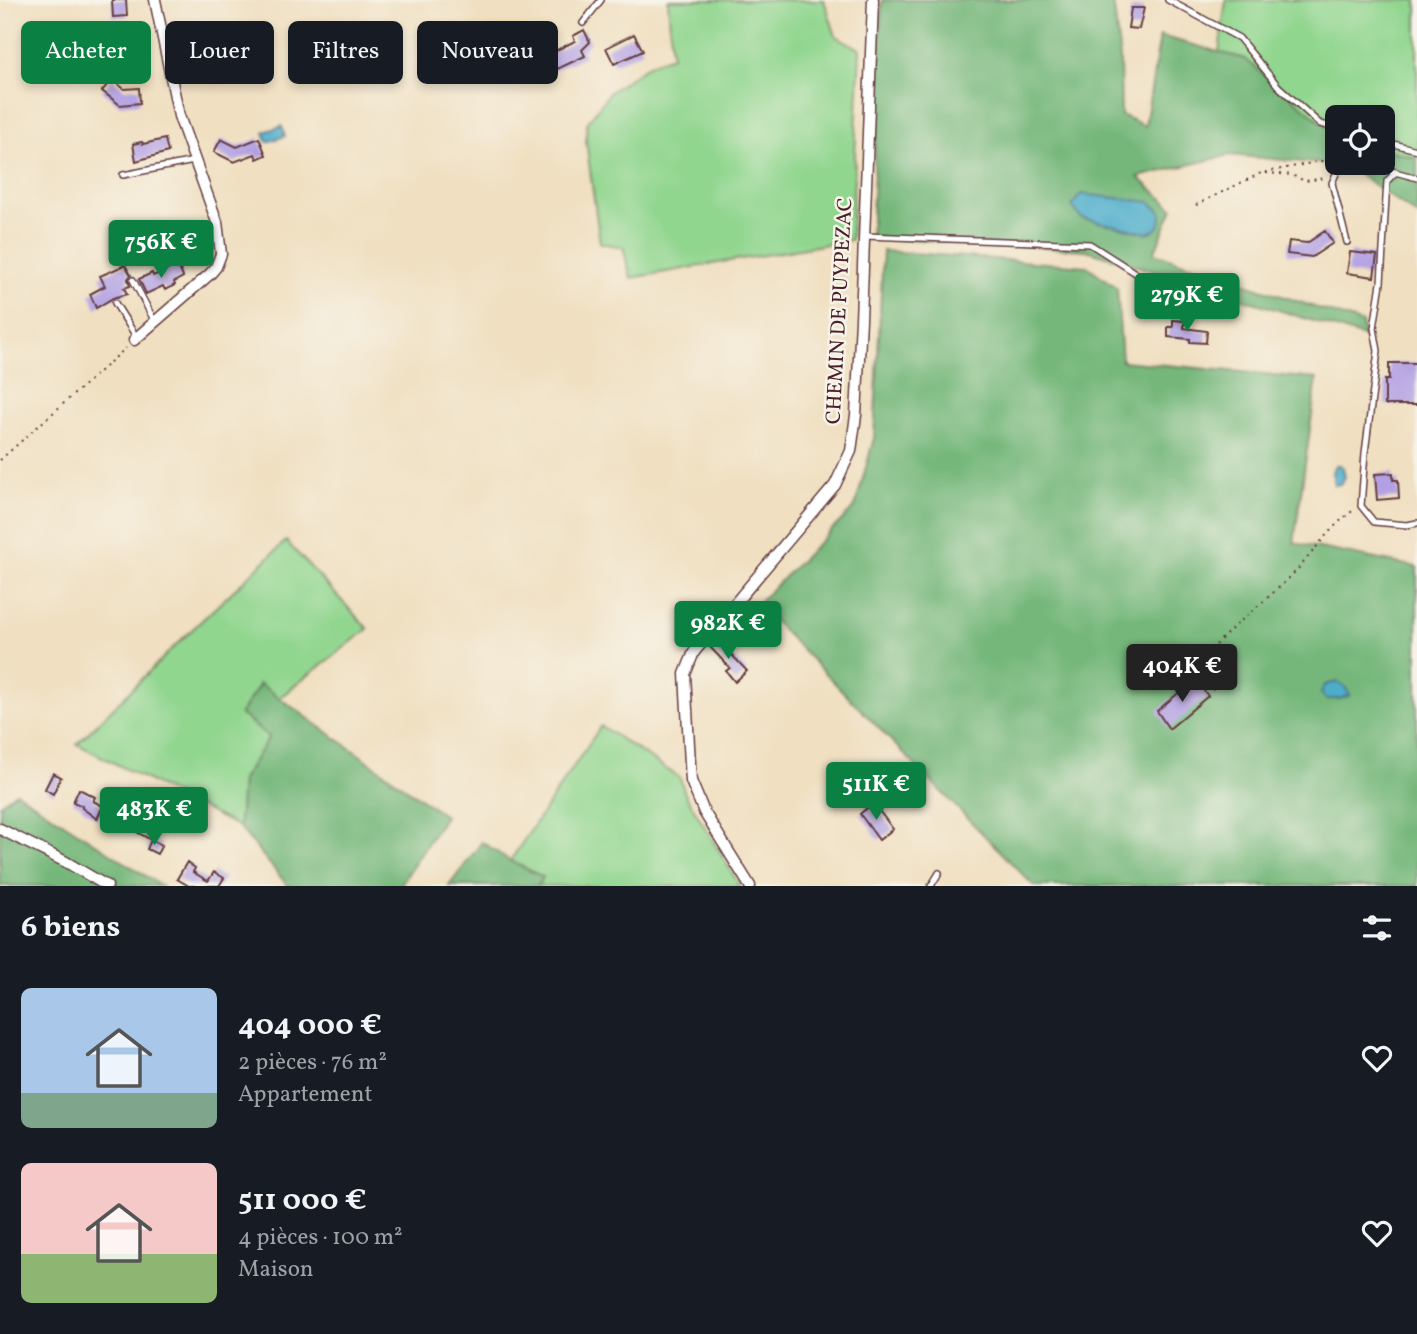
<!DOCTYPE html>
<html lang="fr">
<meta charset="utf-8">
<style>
body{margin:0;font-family:Vollkorn,serif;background:#242831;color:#f1f3f6;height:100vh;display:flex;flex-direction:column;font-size:26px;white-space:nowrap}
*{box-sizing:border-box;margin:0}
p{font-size:23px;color:#9ea1a6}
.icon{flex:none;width:38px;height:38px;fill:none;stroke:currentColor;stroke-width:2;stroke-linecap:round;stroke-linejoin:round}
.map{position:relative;height:886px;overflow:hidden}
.details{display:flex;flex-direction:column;background:#171b24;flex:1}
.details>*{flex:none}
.banner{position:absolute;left:21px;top:21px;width:700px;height:63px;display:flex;gap:14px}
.fabs{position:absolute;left:1325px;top:105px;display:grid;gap:14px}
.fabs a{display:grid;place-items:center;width:70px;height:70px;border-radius:10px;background:#171b24;box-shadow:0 4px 10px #0003;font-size:35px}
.price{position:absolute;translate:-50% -60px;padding:0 16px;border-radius:7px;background:#0b8043;color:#fff;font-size:23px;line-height:46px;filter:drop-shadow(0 2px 4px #0008)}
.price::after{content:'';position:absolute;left:50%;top:42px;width:21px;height:16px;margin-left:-10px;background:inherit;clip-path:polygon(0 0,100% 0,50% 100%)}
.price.current{background:#222;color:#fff}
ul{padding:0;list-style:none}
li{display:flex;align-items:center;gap:21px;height:175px;padding:0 21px}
li span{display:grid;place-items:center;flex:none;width:196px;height:140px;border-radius:10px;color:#555}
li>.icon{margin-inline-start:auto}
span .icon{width:84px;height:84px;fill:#fffc;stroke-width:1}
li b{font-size:30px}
h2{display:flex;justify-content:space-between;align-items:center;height:84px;padding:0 21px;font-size:30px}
.pill{padding:0 24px;border-radius:10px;background:#171b24;box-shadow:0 4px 10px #0003;font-size:24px;line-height:63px}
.pill.current{background:#0b8043;color:#fff}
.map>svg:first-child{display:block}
.green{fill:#91d68f;stroke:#6e7a5d;stroke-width:2}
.forest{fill:#74b77a;stroke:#5f6b52;stroke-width:2}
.water{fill:#4daecc;stroke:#4c667c;stroke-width:2}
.building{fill:#b2a0e3}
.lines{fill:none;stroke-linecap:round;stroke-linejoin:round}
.lane-casing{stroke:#633c41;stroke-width:8}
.street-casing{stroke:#633c41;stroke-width:13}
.path{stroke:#633c41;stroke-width:2;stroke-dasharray:2 5;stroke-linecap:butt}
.lane{stroke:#fff;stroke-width:5}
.street{stroke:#fff;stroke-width:10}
.labels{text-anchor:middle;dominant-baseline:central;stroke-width:5;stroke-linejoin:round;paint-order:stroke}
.street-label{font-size:21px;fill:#4a1f2b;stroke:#f7f3e8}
</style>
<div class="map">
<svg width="1417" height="886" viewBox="0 0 1417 886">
<rect width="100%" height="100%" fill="#f7f3e8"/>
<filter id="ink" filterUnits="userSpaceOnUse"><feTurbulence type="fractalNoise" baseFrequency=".0143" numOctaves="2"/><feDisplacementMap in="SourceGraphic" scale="14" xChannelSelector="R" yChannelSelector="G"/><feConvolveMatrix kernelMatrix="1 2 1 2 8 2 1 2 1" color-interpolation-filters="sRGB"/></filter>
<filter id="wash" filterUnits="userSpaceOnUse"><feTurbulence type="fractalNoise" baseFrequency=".00686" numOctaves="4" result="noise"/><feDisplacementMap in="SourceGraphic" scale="28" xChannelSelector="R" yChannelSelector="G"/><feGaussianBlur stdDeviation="1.57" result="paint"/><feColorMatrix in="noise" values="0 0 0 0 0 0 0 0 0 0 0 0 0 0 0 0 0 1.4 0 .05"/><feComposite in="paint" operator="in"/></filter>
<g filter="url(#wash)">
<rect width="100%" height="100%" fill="#f0dfc0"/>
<path class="green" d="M668,0h156l12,36 24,13 -9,191 -220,38 -8,-31 -23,-4 -14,-102 1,-18 23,-31 40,-28 22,-8z
M1226,0h191v158l-34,-9 -1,-32h-45v18l-92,-76 -26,-7z
M286,541l82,88 -89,69 -20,-14 10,53 -27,43 -3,47 -162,-83 102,-102z
M601,726l79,52 5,16 55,92h-202l4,-9 -32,-16z"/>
<path class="forest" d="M882,0h231l7,59 1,56 24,11 15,-90 85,23 92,76v28h45l1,-14 34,9v57l-70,-49 -117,-11 -92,22 35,31 -19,45 208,70 2,14 -277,-87 -216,-13z
M883,251l204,15 30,22 5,73 195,18 -23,164 123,24v319h-383l-277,-282 98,-97 19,-69z
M260,684l185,132 -45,70h-112l-49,-59 3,-47 27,-43 -29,-23z
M16,792l145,94h-161v-82z
M482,842l28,19 33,16 -5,9h-89z"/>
<path class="water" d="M282,126l3,10 -18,6 -3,-10z
M1081,194l69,8 11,10c0,13 -1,18 -14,21l-66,-15 -9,-13z
M1335,465h5l3,3 2,9 -5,7 -6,1 -2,-13z
M1337,682l8,5 5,8 -10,4h-14l-5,-6 4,-8z"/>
<g id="blocks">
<path class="building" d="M112,0h14l1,16 -14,1z
M1131,8h13l-5,21 -11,-1z
M584,30l6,12 -8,8 3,6 -47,22 -15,-23 -6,-16 13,-8 15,25 30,-15 -2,-5z
M634,34l9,17 -29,13 -8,-16z
M112,79l12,10 15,-1 1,15 -20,2 -18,-14z
M259,138l7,17 -9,4 -2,-5 -21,8 -20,-10 7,-13 16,8z
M165,139l3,13 -32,9 -3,-17 9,-2 1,2z
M1325,231l8,12 -21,14 -25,-3 2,-13 18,2z
M1350,252l27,3 -3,22 -27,-4z
M125,265l6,10 -3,4 2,7 -6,2 3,6 -14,4 -17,10 -6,-14 15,-8 -5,-10z
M178,265l5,12 -9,5 1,3 -10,5 -2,-4 -17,8 -7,-15 13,-6 1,3z
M1173,320l11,1v7l23,3 -1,12 -16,-1v-3l-22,-2v-10h5z
M1389,363h28v42h-32v-25h4z
M1393,473v7h5l1,18 -22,2 -2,-26z
M716,638l31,33 -12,11 -9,-11 4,-3 -21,-22z
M1195,679l13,17 -39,33 -12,-18z
M53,773l8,4 -8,17 -8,-5z
M79,789l16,8 -2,4 10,5 -6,13 -15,-11v-2l-9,-4z
M114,802l22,11 2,-3 23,12 -10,18 -44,-25z
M873,803l20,26 -14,11 -19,-26z
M151,840l11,5 -5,9 -10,-5z
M187,862l8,6 -2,4 15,9 6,-9 10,6 -5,8h-30l-12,-7z"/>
</g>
</g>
<g filter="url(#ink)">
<use href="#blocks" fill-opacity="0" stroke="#633c41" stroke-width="2"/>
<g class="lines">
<defs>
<path id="lane" d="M1168,0l71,38 39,48 42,38 17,4
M583,23l18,-23
M1382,141l35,9
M1396,172l-9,9 -6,102 -7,45 4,23 -13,102 -4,53 13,16 33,3 10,-2
M123,175l71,-14
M865,236l225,8 58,37 11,33
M1347,242l-15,-59 6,-14 39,-2 40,11
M133,280l22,42
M115,303l22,35
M931,886l8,-13"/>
<path id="street" d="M134,340l76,-66 6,-7 5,-13 -4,-32 -38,-106 -24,-116
M0,829l66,33 41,24
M750,886l-46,-74 -13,-31 -6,-107 9,-22 141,-167 16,-34 5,-36 5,-95 12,-320"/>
</defs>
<use href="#lane" class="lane-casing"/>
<use href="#street" class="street-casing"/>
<path class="path" d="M1266,173l26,2 13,6 20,-3
M1196,205l65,-32 76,-15
M0,460l126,-112
M1213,690l-15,-24c27,-37 65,-61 97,-94 20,-21 34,-45 59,-62"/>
<use href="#lane" class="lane"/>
<use href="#street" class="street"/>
</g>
</g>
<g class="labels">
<g class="street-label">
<text transform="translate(840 311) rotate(-87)">CHEMIN DE PUYPEZAC</text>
</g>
</g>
</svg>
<div class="fabs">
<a><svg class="icon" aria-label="locate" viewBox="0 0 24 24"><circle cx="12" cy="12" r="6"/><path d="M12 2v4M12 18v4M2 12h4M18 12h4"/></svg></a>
</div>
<b class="price" style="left:161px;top:280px">756K €</b>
<b class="price" style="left:1187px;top:333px">279K €</b>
<b class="price" style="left:728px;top:661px">982K €</b>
<b class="price current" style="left:1182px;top:704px">404K €</b>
<b class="price" style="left:876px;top:822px">511K €</b>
<b class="price" style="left:154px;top:847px">483K €</b>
<div class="banner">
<a class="pill current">Acheter</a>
<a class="pill">Louer</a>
<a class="pill">Filtres</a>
<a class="pill">Nouveau</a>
</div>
</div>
<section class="details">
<h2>6 biens<svg class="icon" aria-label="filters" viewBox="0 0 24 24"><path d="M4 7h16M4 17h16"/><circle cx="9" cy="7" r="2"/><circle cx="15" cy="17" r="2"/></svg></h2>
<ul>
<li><span style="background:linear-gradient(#a9c7e8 75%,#7fa58c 0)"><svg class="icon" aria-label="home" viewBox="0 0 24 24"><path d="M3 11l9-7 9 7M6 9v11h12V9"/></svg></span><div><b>404 000 €</b><p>2 pièces · 76 m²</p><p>Appartement</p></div><svg class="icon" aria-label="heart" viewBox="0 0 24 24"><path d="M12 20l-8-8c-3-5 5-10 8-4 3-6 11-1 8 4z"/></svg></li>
<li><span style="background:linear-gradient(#f6c9c9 65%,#8fb573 0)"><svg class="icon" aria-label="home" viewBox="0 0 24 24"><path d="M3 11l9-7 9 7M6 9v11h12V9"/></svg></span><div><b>511 000 €</b><p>4 pièces · 100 m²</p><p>Maison</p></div><svg class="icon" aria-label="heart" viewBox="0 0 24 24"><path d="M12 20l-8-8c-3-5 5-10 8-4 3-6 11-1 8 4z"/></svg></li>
</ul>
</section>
